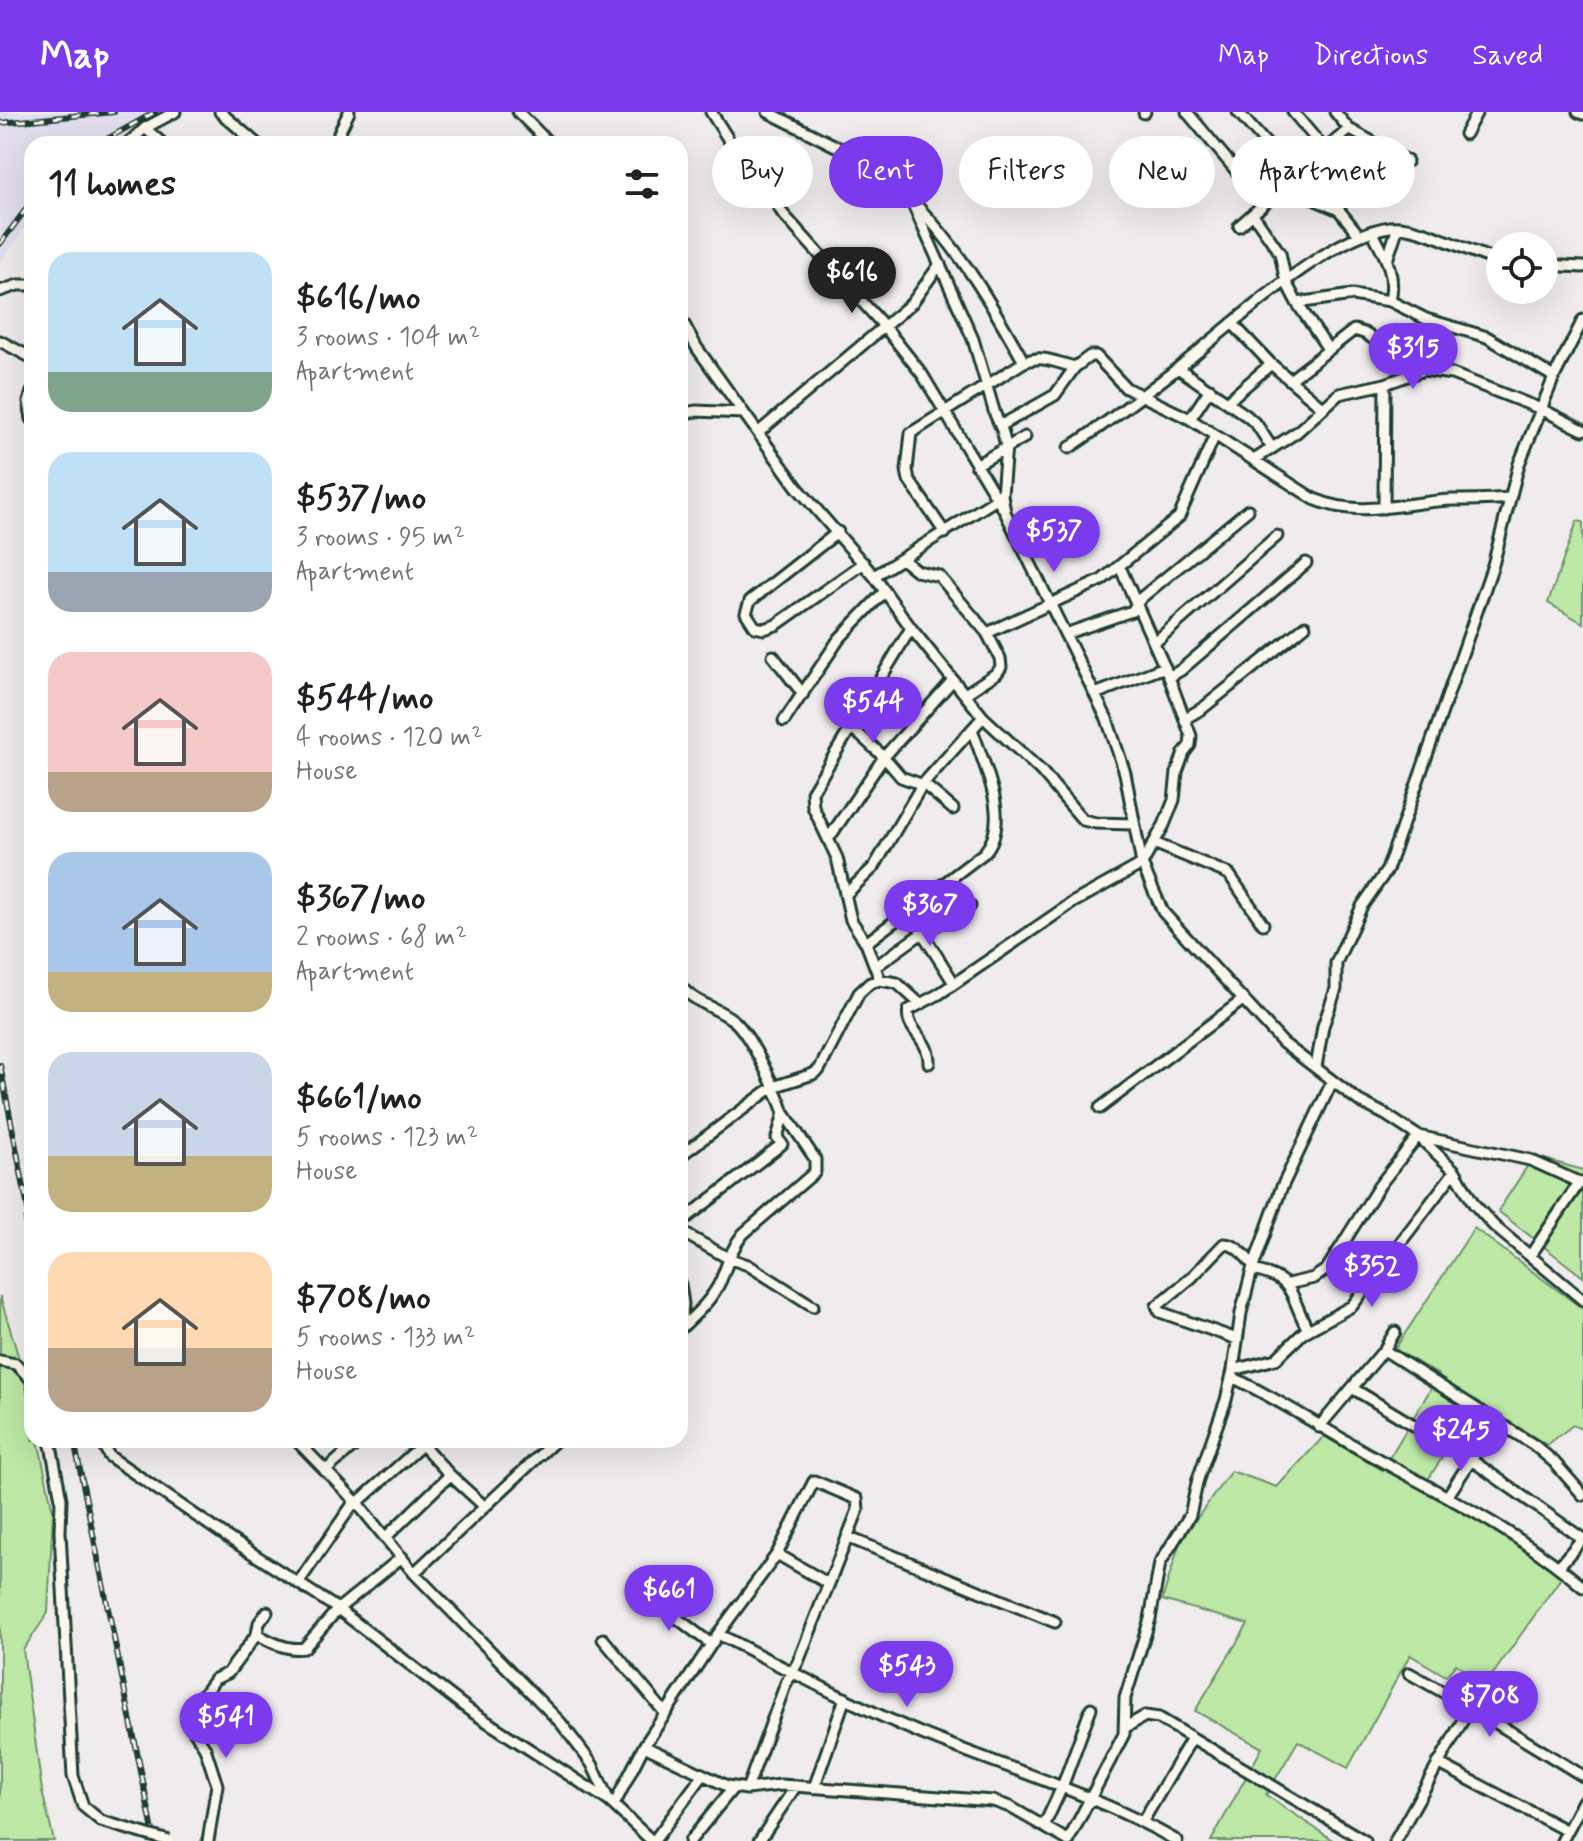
<!DOCTYPE html>
<meta charset="utf-8">
<style>
body{margin:0;font-family:Mynerve,sans-serif;background:#f6f6f6;color:#202124;height:100vh;display:flex;flex-direction:column;font-size:30px;white-space:nowrap}
*{box-sizing:border-box;margin:0}
p{font-size:26px;color:#757577}
.icon{flex:none;width:44px;height:44px;fill:none;stroke:currentColor;stroke-width:2;stroke-linecap:round;stroke-linejoin:round}
.map{position:relative;flex:1;overflow:hidden}
.details{position:absolute;left:24px;top:24px;width:664px;height:1312px;display:flex;flex-direction:column;background:#fff;border-radius:24px;box-shadow:0 8px 32px #0002}
.details>*{flex:none}
.guide{position:absolute;left:712px;top:24px;width:750px;height:72px;display:flex;gap:16px}
.buttons{position:absolute;left:1486px;top:120px;display:grid;gap:16px}
.buttons a{display:grid;place-items:center;width:72px;height:72px;border-radius:50%;background:#fff;box-shadow:0 8px 32px #0002;font-size:40px}
.price{position:absolute;translate:-50% -68px;padding:0 18px;border-radius:28px;background:#7c3aed;color:#fff;font-size:26px;line-height:52px;filter:drop-shadow(0 2px 4px #0008)}
.price::after{content:'';position:absolute;left:50%;top:48px;width:24px;height:18px;margin-left:-12px;background:inherit;clip-path:polygon(0 0,100% 0,50% 100%)}
.price.selected{background:#222;color:#fff}
ul{padding:0;list-style:none}
li{display:flex;align-items:center;gap:24px;height:200px;padding:0 24px}
li span{display:grid;place-items:center;flex:none;width:224px;height:160px;border-radius:24px;color:#555}
li>.icon{margin-inline-start:auto}
span .icon{width:96px;height:96px;fill:#fffc;stroke-width:1}
li b{font-size:34px}
h2{display:flex;justify-content:space-between;align-items:center;height:96px;padding:0 24px;font-size:34px}
.chip{padding:0 28px;border-radius:36px;background:#fff;box-shadow:0 8px 32px #0002;font-size:28px;line-height:72px}
.chip.selected{background:#7c3aed;color:#fff}
header{display:flex;align-items:center;gap:48px;box-sizing:border-box;height:112px;padding:0 40px;background:#7c3aed;color:#fff}
header strong{font-size:38px}
nav{display:flex;gap:44px;margin-inline-start:auto;font-size:28px}
.map>svg:first-child{display:block}
.built{fill:#e3deee}
.green{fill:#bde8a5;stroke:#6e926c;stroke-width:2}
.lines{fill:none;stroke-linecap:round;stroke-linejoin:round}
.minor-casing{stroke:#1f3d34;stroke-width:15}
.minor{stroke:#fbf7ec;stroke-width:9}
.rail-casing{stroke:#1f3d34;stroke-width:6}
.rail{stroke:#fbf7ec;stroke-width:3;stroke-dasharray:9;stroke-linecap:butt}
.minor-bridge-casing{stroke:#1f3d34;stroke-width:15;stroke-linecap:butt}
.minor-bridge{stroke:#fbf7ec;stroke-width:9}
</style>
<header>
<strong>Map</strong>
<nav><a>Map</a><a>Directions</a><a>Saved</a></nav>
</header>
<div class="map">
<svg width="1583" height="1729" viewBox="0 0 1583 1729">
<rect width="100%" height="100%" fill="#f0eced"/>
<filter id="ink" filterUnits="userSpaceOnUse"><feTurbulence type="fractalNoise" baseFrequency=".0125" numOctaves="2"/><feDisplacementMap in="SourceGraphic" scale="16" xChannelSelector="R" yChannelSelector="G"/><feConvolveMatrix kernelMatrix="1 2 1 2 8 2 1 2 1" color-interpolation-filters="sRGB"/></filter>
<g filter="url(#ink)">
<path class="built" d="M0,0h166l-54,32h-80v72l-32,49z"/>
<path class="green" d="M1577,409l6,1v101l-35,-20z
M1534,1044l49,14v107l-85,-66z
M1474,1116l109,81v121l-10,-5 -26,20 -70,-42 -55,86 108,62 33,24 -77,109 -30,-20 -10,12 -36,-21 -62,113 -50,-27 -32,54 68,46h-123l51,-93 -67,-37 53,-87 -86,-24 18,-58 51,-71 46,16 47,-51 58,34 57,-95 -44,-26z
M0,1184c14,47 32,95 32,144h6l15,71 -5,102 -25,37 19,141 12,50h-54z"/>
<g class="lines">
<defs>
<path id="minor" d="M220,0l37,32
M518,0l32,32
M711,0l19,30 27,29 26,43 101,112 38,48 80,133
M768,0l127,64 15,22 63,141 22,75 7,16 4,16 -4,49 3,17 102,207 18,54 17,91 21,48 120,131 76,58 27,14 32,21 37,35 19,33 20,22 89,74
M1187,0l77,92
M1238,0l78,88 23,10 20,25
M1293,0l32,38
M1335,0l14,17 58,32
M1578,0l5,2
M1144,1l1,-1
M145,16l18,16
M1465,22l12,-22
M127,32l18,-16 30,-16
M345,32l-6,-11 10,-21
M917,94c45,46 76,101 107,156
M1253,102l27,39 6,29 11,21 31,46
M1239,114l110,-97
M1372,119c13,25 24,41 18,70
M1388,145l10,-30
M1544,153l39,2
M0,179l18,-6h14
M1297,191l55,-8 38,6 36,18 61,18 67,40
M680,205l17,31 100,139 77,89 37,52 72,89 58,54 42,49 13,3 37,1
M1232,211l39,41 51,43
M0,229l32,17
M1178,256l69,48 10,9 15,23
M1290,268l64,-50 10,3 60,37
M32,280l-3,10 3,17
M1228,289l43,-37
M680,302l16,-3 48,2
M1190,307l20,-30
M1000,314l55,-31 20,-28
M759,320l153,-129 28,-39
M1069,336c38,-25 73,-52 109,-80 51,-40 149,-133 212,-141 30,-3 78,26 110,34
M1254,348l43,-28 42,-38 46,-10 39,-14 28,4 89,35 42,21
M976,353l49,-28
M1384,396l1,-124
M838,420l-88,69 -4,12 9,14 9,2 12,-4 88,-62
M945,421l-36,-53 -2,-10 4,-37 113,-71c19,-8 32,1 51,5l15,-11h6l30,32 64,31 124,80c46,20 91,3 137,1 19,0 38,0 57,-2
M903,448l14,11 22,5 48,57
M874,464l126,-79
M1065,522l67,-23 9,-13 107,-88
M1154,531l123,-107
M773,544l30,38
M1169,565l12,-7 125,-107
M965,582l32,-21 4,-6 -1,-9 -13,-25 115,-53 77,-63 36,-82
M1095,582l70,-27
M1186,606l17,-10 102,-82
M784,609l55,-82 46,-48
M851,615l33,30 17,20 25,9 27,23
M829,726l55,-81 69,-77
M1154,731l75,31 34,50
M845,783l29,-28 48,-82 61,-68
M909,800l45,71
M866,831l118,-90c29,-32 -1,-89 -12,-124
M875,855l47,-34 48,-27
M880,868l-14,-37 -15,-23 -14,-62 -24,-51 -1,-15 99,-164
M680,874c15,17 36,21 53,34 17,13 44,72 51,93l-7,25 5,6 -102,79
M929,951c1,-25 -25,-34 -20,-53l30,-16 133,-91 70,-39 22,-39 10,-25 3,-28 7,-19 6,-8 1,-9 -22,-59 -49,-110
M1316,955l7,-41 13,-37v-26l26,-57 25,-36 106,-305 26,-101 35,-87 29,-57
M1100,996l144,-109
M680,1044l93,-69 40,-13 6,-4 40,-77 11,-10 10,-3 17,3 22,20
M680,1119l48,27 20,7 65,41
M1530,1144l49,-73
M1252,1158c45,9 36,23 56,60
M680,1172l3,20 -2,24
M1288,1172l26,-6 13,-9 52,-83 39,-50 112,24 53,24
M680,1217c16,-15 32,-29 41,-49 7,-17 10,-31 22,-46l72,-62v-13l-31,-46
M1237,1227l-77,-27 -3,-6 34,-28 33,-34c13,0 21,12 29,21
M1384,1238l150,95 20,17 29,33
M0,1249l16,3 16,16
M1233,1258l43,-11 27,-26 49,-27 103,-135
M1232,1265c46,22 88,50 133,75 74,41 153,79 218,135
M1352,1276l118,71 113,80
M1319,1315l65,-77 11,-18
M50,1328l11,59 -1,33 13,244 10,30 18,15
M107,1328l-2,8 4,8 118,81 111,72 131,101 140,91 43,40
M296,1328l61,63 57,70 147,150 31,41 17,37
M418,1328l32,35 34,31
M325,1359l36,-31
M1447,1385l50,-77
M357,1391l65,-58
M386,1425l64,-62
M847,1425l208,85
M777,1442l52,30
M1559,1454l24,-28
M414,1461l142,-133
M298,1471l57,-82
M647,1483l64,49
M257,1522c13,8 31,17 47,14l34,-39 64,-52
M718,1522c67,34 133,70 202,99 86,35 176,61 257,108
M603,1527l62,74
M1409,1561l61,34 113,69
M1126,1615l19,-11 14,2 206,123
M644,1634l83,40 20,3 34,-4 212,16 17,6 59,34
M1438,1651l129,68
M814,1676l31,-90
M614,1693l30,-59 74,-112 59,-80 37,-73 43,18 1,11 -60,152 -12,21 -39,106
M1143,1709l49,-83
M1044,1714l18,-39 29,-79
M208,1729l9,-56 -12,-37 -12,-19 -1,-19 23,-31 13,-6 29,-39 2,-11 8,-11
M654,1729l49,-66
M690,1729l43,-53
M759,1729l37,-55
M1068,1729l56,-107 1,-36 25,-79 10,-56 30,-48 8,-36 28,-79 7,-30 8,-57 11,-43 29,-81 51,-107
M1395,1729l87,-155
M1562,1729l21,-40"/>
</defs>
<use href="#minor" class="minor-casing"/>
<use href="#minor" class="minor"/>
<defs>
<path id="rail" d="M0,11l114,-11
M98,32l57,-32
M0,132l32,-43
M0,953l32,164
M26,1108l6,33
M74,1328l81,401"/>
</defs>
<use href="#rail" class="rail-casing"/>
<use href="#rail" class="rail"/>
<defs>
<path id="minor-bridge" d="M101,1709l68,20"/>
</defs>
<use href="#minor-bridge" class="minor-bridge-casing"/>
<use href="#minor-bridge" class="minor-bridge"/>
</g>
</g>
</svg>
<div class="buttons">
<a><svg class="icon" aria-label="locate" viewBox="0 0 24 24"><circle cx="12" cy="12" r="6"/><path d="M12 2v4M12 18v4M2 12h4M18 12h4"/></svg></a>
</div>
<b class="price selected" style="left:852px;top:203px">$616</b>
<b class="price" style="left:1413px;top:279px">$315</b>
<b class="price" style="left:1054px;top:462px">$537</b>
<b class="price" style="left:873px;top:633px">$544</b>
<b class="price" style="left:930px;top:836px">$367</b>
<b class="price" style="left:1372px;top:1197px">$352</b>
<b class="price" style="left:1461px;top:1361px">$245</b>
<b class="price" style="left:669px;top:1521px">$661</b>
<b class="price" style="left:907px;top:1597px">$543</b>
<b class="price" style="left:1490px;top:1627px">$708</b>
<b class="price" style="left:226px;top:1648px">$541</b>
<div class="guide">
<a class="chip">Buy</a>
<a class="chip selected">Rent</a>
<a class="chip">Filters</a>
<a class="chip">New</a>
<a class="chip">Apartment</a>
</div>
<section class="details">
<h2>11 homes<svg class="icon" aria-label="filters" viewBox="0 0 24 24"><path d="M4 7h16M4 17h16"/><circle cx="9" cy="7" r="2"/><circle cx="15" cy="17" r="2"/></svg></h2>
<ul>
<li><span style="background:linear-gradient(#bfe0f5 75%,#7fa58c 0)"><svg class="icon" aria-label="home" viewBox="0 0 24 24"><path d="M3 11l9-7 9 7M6 9v11h12V9"/></svg></span><div><b>$616/mo</b><p>3 rooms · 104 m²</p><p>Apartment</p></div></li>
<li><span style="background:linear-gradient(#bfe0f5 75%,#9aa5b1 0)"><svg class="icon" aria-label="home" viewBox="0 0 24 24"><path d="M3 11l9-7 9 7M6 9v11h12V9"/></svg></span><div><b>$537/mo</b><p>3 rooms · 95 m²</p><p>Apartment</p></div></li>
<li><span style="background:linear-gradient(#f6c9c9 75%,#b9a48a 0)"><svg class="icon" aria-label="home" viewBox="0 0 24 24"><path d="M3 11l9-7 9 7M6 9v11h12V9"/></svg></span><div><b>$544/mo</b><p>4 rooms · 120 m²</p><p>House</p></div></li>
<li><span style="background:linear-gradient(#a9c7e8 75%,#c2b280 0)"><svg class="icon" aria-label="home" viewBox="0 0 24 24"><path d="M3 11l9-7 9 7M6 9v11h12V9"/></svg></span><div><b>$367/mo</b><p>2 rooms · 68 m²</p><p>Apartment</p></div></li>
<li><span style="background:linear-gradient(#c9d6e8 65%,#c2b280 0)"><svg class="icon" aria-label="home" viewBox="0 0 24 24"><path d="M3 11l9-7 9 7M6 9v11h12V9"/></svg></span><div><b>$661/mo</b><p>5 rooms · 123 m²</p><p>House</p></div></li>
<li><span style="background:linear-gradient(#ffd9b3 60%,#b9a48a 0)"><svg class="icon" aria-label="home" viewBox="0 0 24 24"><path d="M3 11l9-7 9 7M6 9v11h12V9"/></svg></span><div><b>$708/mo</b><p>5 rooms · 133 m²</p><p>House</p></div></li>
</ul>
</section>
</div>
